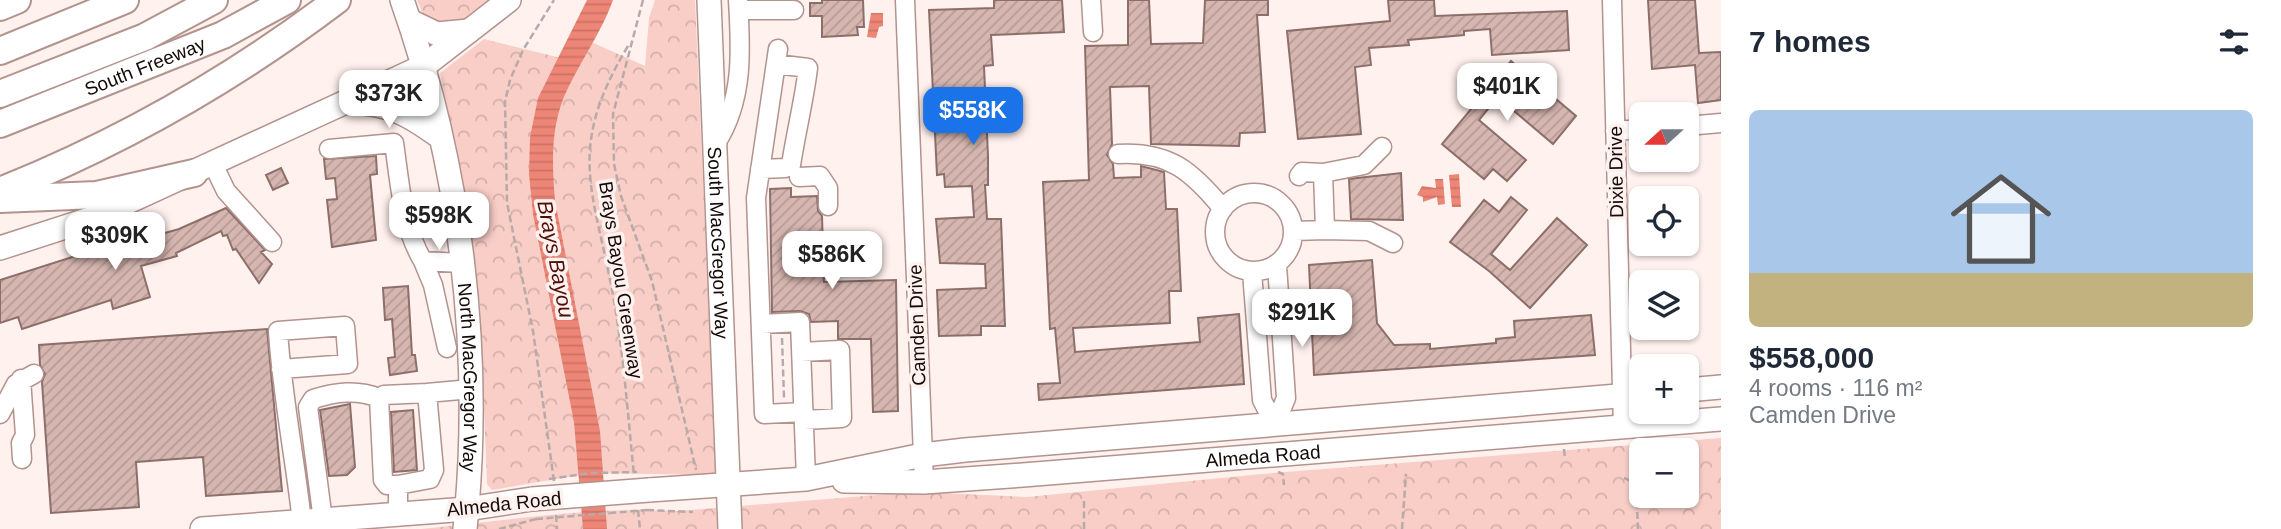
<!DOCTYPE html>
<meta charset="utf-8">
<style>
body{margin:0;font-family:Helvetica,sans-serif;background:#f2f2f3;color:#1f2937;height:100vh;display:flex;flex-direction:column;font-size:26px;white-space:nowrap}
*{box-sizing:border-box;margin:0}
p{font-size:23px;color:#747a83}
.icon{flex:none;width:38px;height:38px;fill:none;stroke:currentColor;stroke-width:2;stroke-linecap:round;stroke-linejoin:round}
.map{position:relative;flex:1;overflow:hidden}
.drawer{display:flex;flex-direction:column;background:#fff;width:560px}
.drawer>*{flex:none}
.needle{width:46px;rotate:249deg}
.controls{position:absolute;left:1629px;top:102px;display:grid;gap:14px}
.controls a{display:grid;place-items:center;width:70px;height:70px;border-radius:10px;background:#fff;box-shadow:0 2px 5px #0004;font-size:35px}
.price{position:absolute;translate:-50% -60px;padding:0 16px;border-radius:14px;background:#fff;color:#222;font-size:23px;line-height:46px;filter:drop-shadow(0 2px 4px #0008)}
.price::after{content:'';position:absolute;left:50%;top:42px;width:21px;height:16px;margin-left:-10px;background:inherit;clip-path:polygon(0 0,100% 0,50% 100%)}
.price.active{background:#1a73e8;color:#fff}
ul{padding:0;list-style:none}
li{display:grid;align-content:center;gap:14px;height:371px;padding:0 28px}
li+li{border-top:2px solid #e0e1e3}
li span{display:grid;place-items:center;height:217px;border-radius:10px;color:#555}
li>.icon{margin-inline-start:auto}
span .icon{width:126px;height:126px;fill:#fffc;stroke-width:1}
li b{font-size:30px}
h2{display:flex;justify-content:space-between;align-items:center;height:84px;padding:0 28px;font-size:30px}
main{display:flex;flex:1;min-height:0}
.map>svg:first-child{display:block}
.park{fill:url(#park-crowns);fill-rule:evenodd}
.water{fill:url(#water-rules)}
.building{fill:url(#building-hatch);stroke:#8d6f6a;stroke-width:2}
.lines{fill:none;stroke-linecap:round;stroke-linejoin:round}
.minor-casing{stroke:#b2938e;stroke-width:21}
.major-casing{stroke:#b2938e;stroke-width:26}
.highway-casing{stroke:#b2938e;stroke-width:30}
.path{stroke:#b7aaa8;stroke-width:2.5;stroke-dasharray:7 3.5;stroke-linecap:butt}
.minor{stroke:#fff;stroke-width:18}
.major{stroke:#fff;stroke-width:23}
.highway{stroke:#fff;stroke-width:26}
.major-bridge-casing{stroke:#b2938e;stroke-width:26;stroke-linecap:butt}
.path-bridge{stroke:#b7aaa8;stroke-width:2.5;stroke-dasharray:7 3.5;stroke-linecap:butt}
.major-bridge{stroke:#fff;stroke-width:23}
.labels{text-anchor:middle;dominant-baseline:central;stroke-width:7;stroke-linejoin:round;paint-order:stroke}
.street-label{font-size:19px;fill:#140a08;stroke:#fff1ee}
.water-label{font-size:21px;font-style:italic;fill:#4e0e08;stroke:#fff1ee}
</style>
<main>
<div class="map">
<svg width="1721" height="529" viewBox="0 0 1721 529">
<defs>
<pattern id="park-crowns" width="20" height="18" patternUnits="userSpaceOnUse" patternTransform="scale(1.75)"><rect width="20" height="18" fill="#f8cec7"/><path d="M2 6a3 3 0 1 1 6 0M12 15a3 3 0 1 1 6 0" fill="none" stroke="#d4b0a9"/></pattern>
<pattern id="water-rules" width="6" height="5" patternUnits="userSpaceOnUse" patternTransform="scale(1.75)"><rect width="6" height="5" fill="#ed8676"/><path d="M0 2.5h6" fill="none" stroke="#ca7265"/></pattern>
<pattern id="building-hatch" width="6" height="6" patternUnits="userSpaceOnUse" patternTransform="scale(1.75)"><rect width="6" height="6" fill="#d6b6b0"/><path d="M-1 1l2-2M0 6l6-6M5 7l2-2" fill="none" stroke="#b79b96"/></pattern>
</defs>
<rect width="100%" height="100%" fill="#fff1ee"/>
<path class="park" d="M417,0h73c-28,24 -29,31 -66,17z
M655,0h40l21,472 -4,3 -121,-2 -99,17 -5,-6 -7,-177 -11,-90 -29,-144 44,-34 81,20 15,-22 65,29 4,-48z
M1721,438v91h-1300c84,-8 171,-23 256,-18l238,-19 112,5 235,-23zM1642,450h45v45h-45z"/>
<path class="water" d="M587,0h26c-11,31 -31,59 -45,88 -18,36 -16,74 -13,113l45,230 7,98h-24l-9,-107 -41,-208 -4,-40 1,-37 8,-39z
M871,13h12v13l-4,1 -3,11 -9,-1z
M1459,174l2,33h-9l-3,-32z
M1435,179h8l2,25 -7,1 -1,-8 -14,5v-5l-6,-2 5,-9 14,2z"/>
<path class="building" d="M822,0h41l1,27h-7l1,8 -36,2v-21h-12v-13h12z
M994,0h68l2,32 -73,3 2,30 -9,1 4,90v29h-3l2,34h14l4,107h-24v9l-42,1 -2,-46 49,-2 -1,-24 -45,-1 -4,-44 38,-2 -2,-31 -27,1 -1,-13 -7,1 -8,-165 65,-2z
M1128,0h21l2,44 52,-1 2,-43h63v15h-11l8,117 -25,1 -1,13 -88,-2 -2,-58 -39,1 2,57 -5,11 6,9 1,14 27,-1v-11l23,6 2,37h11l4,82h-12l1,32 -97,5 2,24 125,-10 -2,-24 41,-4 5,70 -205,16 -1,-16 22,-1 -5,-55 -5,1 -7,-147 46,-2 -4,-134 43,-1z
M1388,0h46l1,16 132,-5 2,39 -77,5 -2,-26 -26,2v4l-56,5 1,5 -40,3 2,17 -16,2 6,67 -63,5 -11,-108 103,-10z
M1648,0h47l4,53 22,-1v48l-23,3 -3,-38 -43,4z
M1511,61l65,55 -23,28 -53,-45 -5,7 -3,-2 -13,16 47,40 -19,21 -14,-12 -9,10 -42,-35z
M376,156l1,18 -7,1 6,65 -44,7 -5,-47 10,-1 -2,-21 -9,1 -2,-20z
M281,168l7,15 -15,7 -7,-15z
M1401,173l2,47 -52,-1 -2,-40z
M791,188v9l26,-1 1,15 4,5 2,66 72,-2 2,131 -25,1 -2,-73h-33v-18l-27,1 -2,-8 -9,-3 -28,1 -2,-123z
M1511,197l16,13 -36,44 19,16 47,-52 30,27 -57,63 -41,-37 -39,-29 34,-42 15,12z
M226,208l39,42 -4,2 11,12 -13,19 -23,-34 -3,1 -6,-15 -4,1 -2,-5 -45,22 1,3 -36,10 9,31 -37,12 -2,-9 -89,29 -4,-12 -18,6v-43l132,-42 1,4 46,-13z
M1372,260l5,63 17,22 36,-1v5l66,-6v-4l19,-2 -1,-16 77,-6 4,40 -281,20 -5,-110z
M408,286l4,69h3l2,16 -27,4 -2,-17 7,-1 -3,-38 -7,1 -2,-32z
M267,329l15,162 -76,5 -3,-39 -67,5 3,45 -88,6 -9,-131 3,-8 -5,-9 -1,-20z
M350,404l5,63 -8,8 -18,1 -9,-66z
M413,410l4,60 -23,2 -3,-60z"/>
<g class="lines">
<defs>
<path id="minor" d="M905,0l19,482
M1091,0l2,32
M1612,0l11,428
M739,10h55
M778,49l-22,149 8,216 40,-2
M1687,126l34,-3
M1615,131l27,-2
M716,143c28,-43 25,-94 22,-143
M329,149l65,-6c6,40 8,83 29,118l39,2
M1118,154c51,-3 74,17 105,55
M213,164l13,27 46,51
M760,169l25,-1 6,-3c5,-33 13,-64 17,-97l-32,-4
M1323,173l41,-8 18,-18
M799,177l21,-1 8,12v18
M1215 232a39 39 0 1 1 78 0a39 39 0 1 1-78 0Z
M1325,230l44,1 24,12
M1294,231l31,-1 -2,-57 -21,-1 -3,4
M423,261l10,24 14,63
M1252,272l10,128 13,25
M761,324l39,-2 6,157
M801,352l39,-2 2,68 -38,2
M281,369l67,-5 -3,-38 -67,5c4,64 17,127 24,191
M21,379l4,56 -4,8 1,16
M0,414l16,-30 18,-10
M1275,425l11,-27 -9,-133
M398,485h-11l-4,-5 -4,-82 5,-3 43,-2
M398,514v-29l32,-6 4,-9 -7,-77 44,-4
M323,520l-15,-113 5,-8c23,-7 44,-10 66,-1"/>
<g id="major">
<path id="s1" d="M402,0c59,167 81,353 63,529"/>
<path id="s2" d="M709,0l21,529"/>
<path d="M410,21l27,13 32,-3"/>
<path d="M351,102c40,2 57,12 89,35"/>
<path d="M0,248l93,-30 331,-152 85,-66"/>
<path d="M1687,390l34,-3"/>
<path id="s3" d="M844,481l80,1 99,-7 698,-56"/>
<path d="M649,490l157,-11 117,-24 42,-5 677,-56"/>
<path d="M202,529l265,-20 65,-10"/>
</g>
<g id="highway">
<path d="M0,7l17,-7"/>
<path d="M0,51l125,-51"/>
<path d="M0,94l145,-57 69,-37"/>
<path id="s4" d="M0,124l223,-89 64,-35"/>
<path d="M0,191c120,-48 234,-113 337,-191"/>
<path d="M0,199l97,-4 97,-22"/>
</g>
</defs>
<use href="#minor" class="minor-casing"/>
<use href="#major" class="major-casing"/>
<use href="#highway" class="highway-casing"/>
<path class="path" d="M643,0l-30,114 1,50 7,32 31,85 44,189
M628,46c-64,106 -33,145 -14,255 10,57 14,116 20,174
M782,338l2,60
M1564,449l1,10
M1278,472l5,2 1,11
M1624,478l12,5 2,46
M554,481l-21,-150 -26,-128 -2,-101 5,-22 13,-30 31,-50
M1084,501v28
M638,510l2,19
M647,510l46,2
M556,515l1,14
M499,529l37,-10
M1402,529l4,-55"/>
<use href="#minor" class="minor"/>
<use href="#major" class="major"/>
<use href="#highway" class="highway"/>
<defs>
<path id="major-bridge" d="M532,499l117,-9"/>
</defs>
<use href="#major-bridge" class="major-bridge-casing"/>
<path class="path-bridge" d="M549,479l42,-6 46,-1
M536,519l111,-9"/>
<use href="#major-bridge" class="major-bridge"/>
</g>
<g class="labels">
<g class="street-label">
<text stroke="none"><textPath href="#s4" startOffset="156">South Freeway</textPath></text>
<text transform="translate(1616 172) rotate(-91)">Dixie Drive</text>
<text stroke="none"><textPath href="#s2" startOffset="243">South MacGregor Way</textPath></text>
<text transform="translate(621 280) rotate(81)">Brays Bayou Greenway</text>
<text transform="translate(917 325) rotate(-92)">Camden Drive</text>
<text stroke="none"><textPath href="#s1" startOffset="385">North MacGregor Way</textPath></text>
<text stroke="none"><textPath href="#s3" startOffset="420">Almeda Road</textPath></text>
<text transform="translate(504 504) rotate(-6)">Almeda Road</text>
</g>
<g class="water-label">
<text transform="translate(556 259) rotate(79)">Brays Bayou</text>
</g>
</g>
</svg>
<div class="controls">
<a><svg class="needle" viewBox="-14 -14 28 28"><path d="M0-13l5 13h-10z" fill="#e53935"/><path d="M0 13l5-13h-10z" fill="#747a83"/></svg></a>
<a><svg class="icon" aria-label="locate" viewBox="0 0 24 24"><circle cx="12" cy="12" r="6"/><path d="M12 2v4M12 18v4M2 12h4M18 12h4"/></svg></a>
<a><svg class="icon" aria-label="layers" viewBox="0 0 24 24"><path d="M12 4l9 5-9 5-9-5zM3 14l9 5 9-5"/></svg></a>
<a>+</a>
<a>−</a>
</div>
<b class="price" style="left:1507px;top:123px">$401K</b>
<b class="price" style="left:389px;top:130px">$373K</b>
<b class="price active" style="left:973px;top:147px">$558K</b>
<b class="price" style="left:439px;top:252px">$598K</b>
<b class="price" style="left:115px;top:272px">$309K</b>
<b class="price" style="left:832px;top:291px">$586K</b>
<b class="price" style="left:1302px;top:349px">$291K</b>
</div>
<section class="drawer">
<h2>7 homes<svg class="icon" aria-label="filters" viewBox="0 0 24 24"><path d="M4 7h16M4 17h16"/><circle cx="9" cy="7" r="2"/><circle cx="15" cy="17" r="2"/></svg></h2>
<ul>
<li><span style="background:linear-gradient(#a9c7e8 75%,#c2b280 0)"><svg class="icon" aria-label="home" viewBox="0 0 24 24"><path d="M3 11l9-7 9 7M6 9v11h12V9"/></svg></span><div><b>$558,000</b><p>4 rooms · 116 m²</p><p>Camden Drive</p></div></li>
</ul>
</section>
</main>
